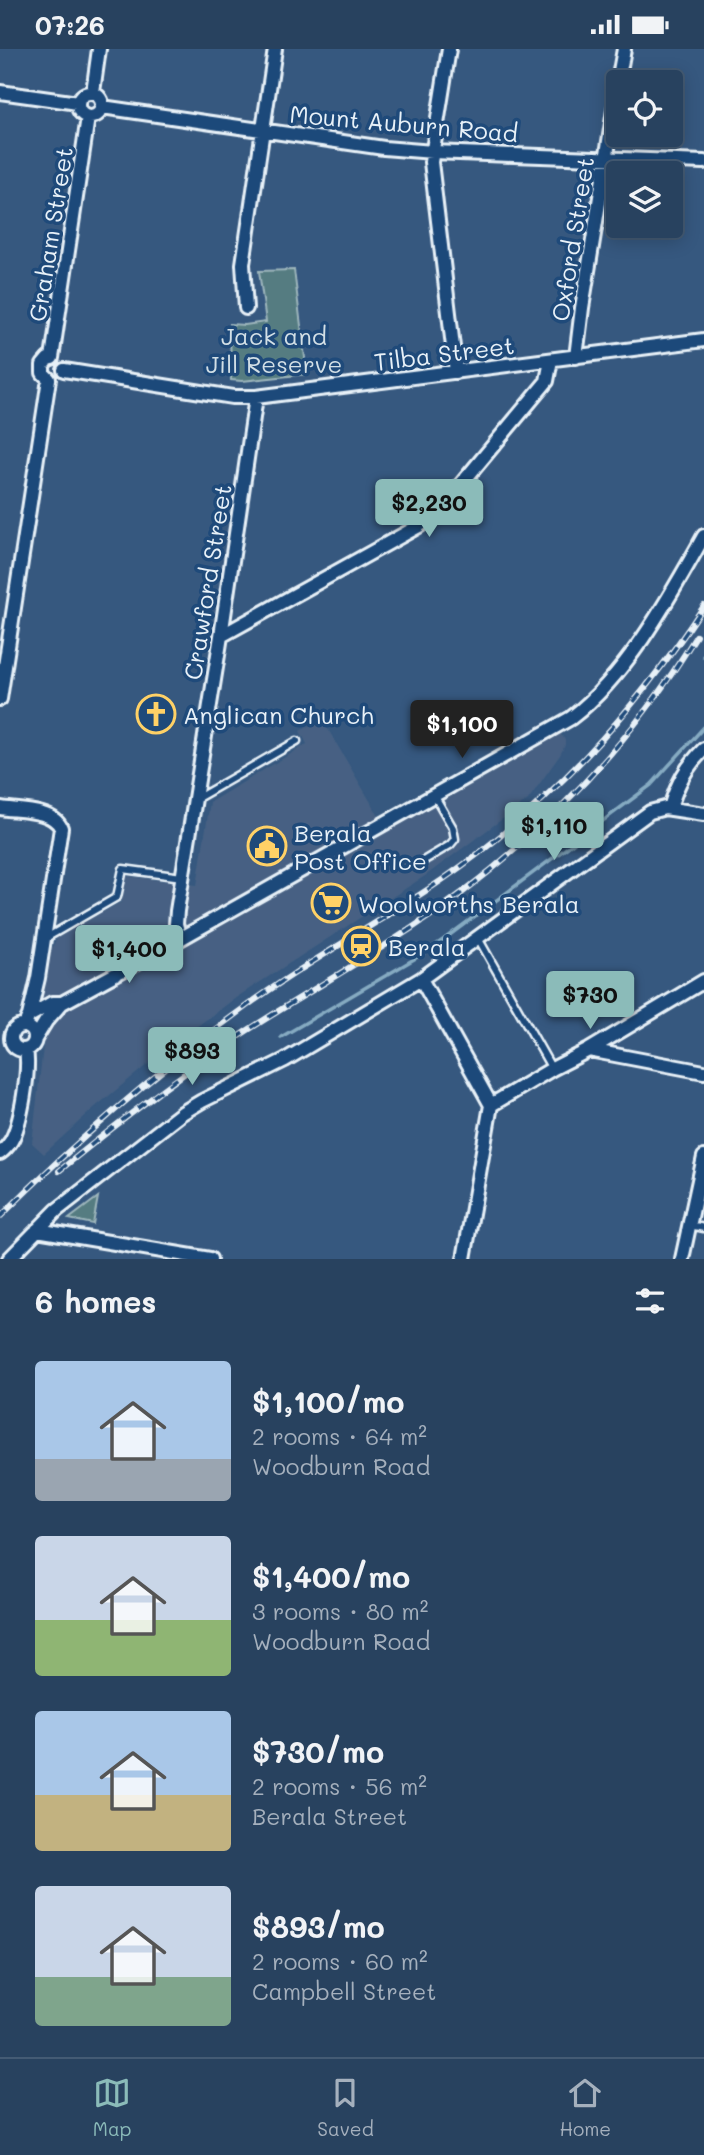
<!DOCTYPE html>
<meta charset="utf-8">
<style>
body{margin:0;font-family:Mali,sans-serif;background:#344d68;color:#f1f3f6;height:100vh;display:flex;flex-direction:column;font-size:26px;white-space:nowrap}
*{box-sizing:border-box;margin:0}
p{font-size:23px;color:#a5b0bd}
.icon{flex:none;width:38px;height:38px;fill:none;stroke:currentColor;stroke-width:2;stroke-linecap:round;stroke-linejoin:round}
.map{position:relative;height:1210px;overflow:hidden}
.sheet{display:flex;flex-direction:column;background:#28425f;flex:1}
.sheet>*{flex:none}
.controls{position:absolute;left:606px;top:21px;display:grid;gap:14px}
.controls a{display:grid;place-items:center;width:77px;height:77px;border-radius:7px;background:#28425f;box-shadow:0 4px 18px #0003,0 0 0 2px #445b74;font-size:35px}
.price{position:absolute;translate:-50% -60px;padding:0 16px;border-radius:7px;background:#8bbbb9;color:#111;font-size:23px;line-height:46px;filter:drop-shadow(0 2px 4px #0008)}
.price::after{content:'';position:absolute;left:50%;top:42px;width:21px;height:16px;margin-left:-10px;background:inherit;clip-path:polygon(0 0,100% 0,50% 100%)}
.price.active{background:#222;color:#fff}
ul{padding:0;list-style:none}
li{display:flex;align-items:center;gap:21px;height:175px;padding:0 35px}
li span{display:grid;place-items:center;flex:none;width:196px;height:140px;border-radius:7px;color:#555}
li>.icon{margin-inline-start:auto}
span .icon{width:84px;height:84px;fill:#fffc;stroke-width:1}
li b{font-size:30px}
h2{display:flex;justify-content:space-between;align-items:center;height:84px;padding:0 35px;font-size:30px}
.status{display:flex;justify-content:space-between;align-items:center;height:49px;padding:0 35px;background:#28425f;direction:ltr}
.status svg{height:19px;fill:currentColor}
.tab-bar{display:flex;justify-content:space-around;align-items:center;height:98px;border-top:2px solid #445b74;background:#28425f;font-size:19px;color:#a5b0bd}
.tab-bar a{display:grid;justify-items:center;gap:4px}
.tab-bar .active{color:#8bbbb9}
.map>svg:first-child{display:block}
.built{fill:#466183}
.green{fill:#547b81;stroke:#9eb6bc;stroke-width:2}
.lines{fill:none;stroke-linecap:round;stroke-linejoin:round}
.stream{stroke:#86abc2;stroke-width:3.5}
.lane-casing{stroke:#e8f1f8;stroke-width:11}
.street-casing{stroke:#e8f1f8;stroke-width:18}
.lane{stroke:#1f4a7a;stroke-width:6}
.street{stroke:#1f4a7a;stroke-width:12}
.rail-casing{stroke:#e8f1f8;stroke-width:6}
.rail{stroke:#1f4a7a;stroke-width:3.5;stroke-dasharray:10;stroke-linecap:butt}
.labels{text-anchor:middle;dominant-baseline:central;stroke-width:7;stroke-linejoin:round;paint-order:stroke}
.street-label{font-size:24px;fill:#e8f1f8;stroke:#1f4a7a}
.park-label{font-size:24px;fill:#d2dfe6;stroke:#1f4a7a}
.poi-label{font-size:24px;fill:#e8f1f8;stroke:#1f4a7a;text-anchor:start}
</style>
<div class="status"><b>07:26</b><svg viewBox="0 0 49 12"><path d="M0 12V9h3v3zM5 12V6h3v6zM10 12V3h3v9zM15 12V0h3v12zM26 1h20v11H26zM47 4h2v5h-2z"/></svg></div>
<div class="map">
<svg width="704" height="1210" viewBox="0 0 704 1210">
<rect width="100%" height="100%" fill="#36587f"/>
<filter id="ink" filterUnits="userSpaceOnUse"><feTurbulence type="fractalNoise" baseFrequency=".0143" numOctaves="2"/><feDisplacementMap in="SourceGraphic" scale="14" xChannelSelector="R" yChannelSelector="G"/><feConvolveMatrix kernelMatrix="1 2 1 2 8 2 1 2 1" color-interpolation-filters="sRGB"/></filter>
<g filter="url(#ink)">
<path class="built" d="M322,670l61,104 173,-96 9,13v5l-5,10 -32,45 -103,76 -188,121 -68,50 -75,61 -50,46 -12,-11 14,-122 -3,-23 -5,-20 19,-41 64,-35 4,-24 3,-2 69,9 13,-83 97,-58 -7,-13z"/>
<path class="green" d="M294,221l13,104 -65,7 -11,-1 -1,-56 15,1 21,-3 -7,-51z
M98,1148l-5,27 -24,-5z"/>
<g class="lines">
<path class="stream" d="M703,607h1
M281,988l140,-82 22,-15 208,-155 53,-58"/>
<defs>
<path id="lane" d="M196,750l101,-58
M418,815l32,-19 5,-6 -2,-11 -19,-33
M46,889l71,-41 6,-28 59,8
M478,889l74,131
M690,1176l14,3"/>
<path id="street" d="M449,0l-18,113 25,210
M618,33l6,-33
M0,43l78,11
M93,43l6,-43
M78 56a12 12 0 1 1 24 0a12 12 0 1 1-24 0Z
M102,58l282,41 49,4 271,10
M246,259l-3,-44 32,-215
M576,308l6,-49 36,-222
M52,309l36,-241
M64,321l169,27h23l448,-57
M49,330l-6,-6v-8l5,-6 4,-1
M221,587l198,-110 19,-14 109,-131 4,-21
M0,650l49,-320
M0,759c18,3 53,1 61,20l-23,150 -9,38
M670,759c7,-24 16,-41 34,-59
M180,890l-4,-15 1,-13 44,-275 35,-239
M421,930l70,126 -27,154
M27,971l2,-4 23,-13h10
M11 989a12 12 0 1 1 24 0a12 12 0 1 1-24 0Z
M35,990l11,-18 16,-18 118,-64 391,-221c57,-44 98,-120 133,-182
M589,1001l115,22
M491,1056l61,-36 37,-19 115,-69
M0,1104c4,-3 8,-7 11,-12 10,-17 19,-72 15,-91
M37,1181l173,29
M9,1210l48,-49 125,-97 20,-12 83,-41 136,-81 229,-167 15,-4 39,6
M682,1210l22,-102"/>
</defs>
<use href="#lane" class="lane-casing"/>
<use href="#street" class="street-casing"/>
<use href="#lane" class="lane"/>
<use href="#street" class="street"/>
<defs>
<path id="rail" d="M59,1122c60,-49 121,-97 186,-139 73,-47 149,-88 218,-140 93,-71 173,-157 233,-256
M0,1168c73,-73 150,-140 233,-201 66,-50 140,-89 209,-136 107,-74 190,-165 262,-274"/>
</defs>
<use href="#rail" class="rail-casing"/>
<use href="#rail" class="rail"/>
</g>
</g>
<defs>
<symbol id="church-ring" viewBox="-11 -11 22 22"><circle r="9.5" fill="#1f4a7a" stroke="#ffd166" stroke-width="1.5"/><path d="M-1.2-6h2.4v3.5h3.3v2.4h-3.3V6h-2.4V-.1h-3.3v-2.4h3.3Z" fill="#ffd166"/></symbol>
<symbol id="civic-ring" viewBox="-11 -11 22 22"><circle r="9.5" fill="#1f4a7a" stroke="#ffd166" stroke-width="1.5"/><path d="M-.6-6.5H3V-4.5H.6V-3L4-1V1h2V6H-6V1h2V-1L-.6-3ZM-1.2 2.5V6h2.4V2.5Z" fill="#ffd166"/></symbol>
<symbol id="supermarket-ring" viewBox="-11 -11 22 22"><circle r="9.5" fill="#1f4a7a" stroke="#ffd166" stroke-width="1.5"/><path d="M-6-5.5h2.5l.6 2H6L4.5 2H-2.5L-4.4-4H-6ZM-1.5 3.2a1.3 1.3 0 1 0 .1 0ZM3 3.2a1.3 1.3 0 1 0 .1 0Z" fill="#ffd166"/></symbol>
<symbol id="station-ring" viewBox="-11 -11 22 22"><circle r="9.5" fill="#1f4a7a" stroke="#ffd166" stroke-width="1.5"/><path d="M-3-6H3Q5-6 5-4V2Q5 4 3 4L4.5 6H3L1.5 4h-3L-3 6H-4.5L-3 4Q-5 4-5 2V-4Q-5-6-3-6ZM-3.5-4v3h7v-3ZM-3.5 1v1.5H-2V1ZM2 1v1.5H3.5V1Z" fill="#ffd166"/></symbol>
</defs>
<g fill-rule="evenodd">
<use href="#church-ring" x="134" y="643" width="44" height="44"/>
<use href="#civic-ring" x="245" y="775" width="44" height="44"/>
<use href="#supermarket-ring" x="309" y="832" width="44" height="44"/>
<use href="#station-ring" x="339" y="875" width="44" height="44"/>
</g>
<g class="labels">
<g class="street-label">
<text transform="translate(404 74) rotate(5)">Mount Auburn Road</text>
<text transform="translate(50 185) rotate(-81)">Graham Street</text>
<text transform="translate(572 190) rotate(-81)">Oxford Street</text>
<text transform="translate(444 304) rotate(-7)">Tilba Street</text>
<text transform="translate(207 533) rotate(-81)">Crawford Street</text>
</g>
<g class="park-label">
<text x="274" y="286">Jack and<tspan x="274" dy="28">Jill Reserve</tspan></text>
</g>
<g class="poi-label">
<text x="183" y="665">Anglican Church</text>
<text x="294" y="783">Berala<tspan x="294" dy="28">Post Office</tspan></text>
<text x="358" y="854">Woolworths Berala</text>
<text x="388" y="897">Berala</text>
</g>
</g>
</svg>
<div class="controls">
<a><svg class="icon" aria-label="locate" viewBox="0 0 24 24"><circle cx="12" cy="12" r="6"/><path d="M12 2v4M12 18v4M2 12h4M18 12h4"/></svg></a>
<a><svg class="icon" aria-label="layers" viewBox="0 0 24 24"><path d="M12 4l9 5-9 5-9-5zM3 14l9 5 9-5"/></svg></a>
</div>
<b class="price" style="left:429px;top:490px">$2,230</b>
<b class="price active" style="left:462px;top:711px">$1,100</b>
<b class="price" style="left:554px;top:813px">$1,110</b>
<b class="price" style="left:129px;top:936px">$1,400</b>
<b class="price" style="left:590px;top:982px">$730</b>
<b class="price" style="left:192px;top:1038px">$893</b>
</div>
<section class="sheet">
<h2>6 homes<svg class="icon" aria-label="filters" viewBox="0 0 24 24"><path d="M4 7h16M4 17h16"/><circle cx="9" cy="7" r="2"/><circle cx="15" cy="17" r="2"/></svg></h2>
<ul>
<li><span style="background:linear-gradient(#a9c7e8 70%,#9aa5b1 0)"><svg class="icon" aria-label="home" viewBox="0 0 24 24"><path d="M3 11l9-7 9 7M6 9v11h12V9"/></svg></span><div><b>$1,100/mo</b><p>2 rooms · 64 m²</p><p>Woodburn Road</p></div></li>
<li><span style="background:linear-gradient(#c9d6e8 60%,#8fb573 0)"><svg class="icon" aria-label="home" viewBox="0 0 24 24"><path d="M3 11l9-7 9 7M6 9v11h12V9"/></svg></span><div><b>$1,400/mo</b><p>3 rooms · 80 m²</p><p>Woodburn Road</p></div></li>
<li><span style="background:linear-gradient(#a9c7e8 60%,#c2b280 0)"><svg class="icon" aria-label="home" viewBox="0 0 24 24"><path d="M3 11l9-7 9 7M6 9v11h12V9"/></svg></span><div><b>$730/mo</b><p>2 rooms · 56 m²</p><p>Berala Street</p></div></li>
<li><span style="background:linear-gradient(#c9d6e8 65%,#7fa58c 0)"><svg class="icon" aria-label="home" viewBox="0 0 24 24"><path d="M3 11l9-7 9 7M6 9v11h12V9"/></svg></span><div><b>$893/mo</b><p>2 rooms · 60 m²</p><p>Campbell Street</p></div></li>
</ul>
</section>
<nav class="tab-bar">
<a class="active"><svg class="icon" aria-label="map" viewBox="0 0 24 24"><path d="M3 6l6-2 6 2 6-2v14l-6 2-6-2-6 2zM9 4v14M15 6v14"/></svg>Map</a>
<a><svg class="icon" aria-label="saved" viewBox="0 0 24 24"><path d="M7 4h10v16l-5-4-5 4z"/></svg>Saved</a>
<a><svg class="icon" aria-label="home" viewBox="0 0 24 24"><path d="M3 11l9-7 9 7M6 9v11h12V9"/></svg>Home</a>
</nav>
